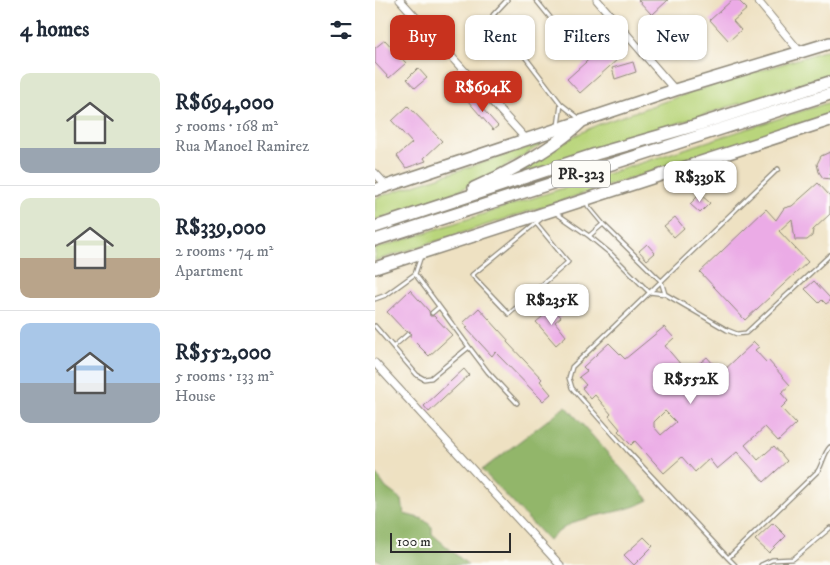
<!DOCTYPE html>
<meta charset="utf-8">
<style>
body{margin:0;font-family:"IM FELL DW Pica",serif;background:#f2f2f3;color:#1f2937;height:100vh;display:flex;flex-direction:column;font-size:19px;white-space:nowrap}
*{box-sizing:border-box;margin:0}
p{font-size:16px;color:#747a83}
.icon{flex:none;width:28px;height:28px;fill:none;stroke:currentColor;stroke-width:2;stroke-linecap:round;stroke-linejoin:round}
.map{position:relative;flex:1;overflow:hidden}
.sheet{display:flex;flex-direction:column;background:#fff;width:375px}
.sheet>*{flex:none}
.top-card{position:absolute;left:15px;top:15px;width:365px;height:45px;display:flex;gap:10px}
.scale{position:absolute;left:15px;bottom:12px;width:121px;box-sizing:border-box;padding-left:5px;border:2px solid #2b2b2b;border-top:0;font-size:14px;line-height:18px;white-space:nowrap;color:#2b2b2b;-webkit-text-stroke:4px #fdfcf7;paint-order:stroke}
.price{position:absolute;translate:-50% -42px;padding:0 11px;border-radius:10px;background:#fff;color:#222;font-size:16px;line-height:32px;filter:drop-shadow(0 1px 2px #0008)}
.price::after{content:'';position:absolute;left:50%;top:30px;width:15px;height:11px;margin-left:-8px;background:inherit;clip-path:polygon(0 0,100% 0,50% 100%)}
.price.on{background:#c8321e;color:#fff}
ul{padding:0;list-style:none}
li{display:flex;align-items:center;gap:15px;height:125px;padding:0 20px}
li+li{border-top:1px solid #e0e1e3}
li span{display:grid;place-items:center;flex:none;width:140px;height:100px;border-radius:10px;color:#555}
li>.icon{margin-inline-start:auto}
span .icon{width:60px;height:60px;fill:#fffc;stroke-width:1}
li b{font-size:21px}
h2{display:flex;justify-content:space-between;align-items:center;height:60px;padding:0 20px;font-size:21px}
.tag{padding:0 18px;border-radius:10px;background:#fff;box-shadow:0 1px 4px #0004;font-size:18px;line-height:45px}
.tag.on{background:#c8321e;color:#fff}
main{display:flex;flex:1;min-height:0}
.map>svg:first-child{display:block}
.green{fill:#b9d57b;stroke:#728053}
.forest{fill:#92b66b;stroke:#5e704b}
.building{fill:#ebabe6;fill-rule:evenodd}
.lines{fill:none;stroke-linecap:round;stroke-linejoin:round}
.service-casing{stroke:#8c8676;stroke-width:5.5}
.minor-casing{stroke:#8c8676;stroke-width:9}
.primary-casing{stroke:#8c8676;stroke-width:14}
.trunk-casing{stroke:#8c8676;stroke-width:14}
.service{stroke:#fff;stroke-width:3}
.minor{stroke:#fff;stroke-width:7}
.primary{stroke:#fff;stroke-width:11}
.trunk{stroke:#fff;stroke-width:11}
.labels{text-anchor:middle;dominant-baseline:central;stroke-width:4;stroke-linejoin:round;paint-order:stroke}
.shield{fill:#fdfcf7;stroke:#6a6a68;stroke-width:1}
.shield-label{font-size:16px;font-weight:bold;fill:#2b2b2b}
</style>
<main>
<section class="sheet">
<h2>4 homes<svg class="icon" aria-label="filters" viewBox="0 0 24 24"><path d="M4 7h16M4 17h16"/><circle cx="9" cy="7" r="2"/><circle cx="15" cy="17" r="2"/></svg></h2>
<ul>
<li><span style="background:linear-gradient(#dfe7d0 75%,#9aa5b1 0)"><svg class="icon" aria-label="home" viewBox="0 0 24 24"><path d="M3 11l9-7 9 7M6 9v11h12V9"/></svg></span><div><b>R$694,000</b><p>5 rooms · 168 m²</p><p>Rua Manoel Ramirez</p></div></li>
<li><span style="background:linear-gradient(#dfe7d0 60%,#b9a48a 0)"><svg class="icon" aria-label="home" viewBox="0 0 24 24"><path d="M3 11l9-7 9 7M6 9v11h12V9"/></svg></span><div><b>R$339,000</b><p>2 rooms · 74 m²</p><p>Apartment</p></div></li>
<li><span style="background:linear-gradient(#a9c7e8 60%,#9aa5b1 0)"><svg class="icon" aria-label="home" viewBox="0 0 24 24"><path d="M3 11l9-7 9 7M6 9v11h12V9"/></svg></span><div><b>R$552,000</b><p>5 rooms · 133 m²</p><p>House</p></div></li>
</ul>
</section>
<div class="map">
<svg width="455" height="565" viewBox="0 0 455 565">
<rect width="100%" height="100%" fill="#fdfcf7"/>
<filter id="ink" filterUnits="userSpaceOnUse"><feTurbulence type="fractalNoise" baseFrequency=".02" numOctaves="2"/><feDisplacementMap in="SourceGraphic" scale="10" xChannelSelector="R" yChannelSelector="G"/><feConvolveMatrix kernelMatrix="1 2 1 2 8 2 1 2 1" color-interpolation-filters="sRGB"/></filter>
<filter id="wash" filterUnits="userSpaceOnUse"><feTurbulence type="fractalNoise" baseFrequency=".0096" numOctaves="4" result="noise"/><feDisplacementMap in="SourceGraphic" scale="20" xChannelSelector="R" yChannelSelector="G"/><feGaussianBlur stdDeviation="1.12" result="paint"/><feColorMatrix in="noise" values="0 0 0 0 0 0 0 0 0 0 0 0 0 0 0 0 0 1.4 0 .05"/><feComposite in="paint" operator="in"/></filter>
<g filter="url(#wash)">
<rect width="100%" height="100%" fill="#eee1c2"/>
<path class="green" d="M455,49v25l-318,103 60,-40 25,-12 95,-33z
M455,102v12l-455,147v-12z
M164,144h2l-2,2 -58,35 -53,22 -53,17v-22z"/>
<path class="forest" d="M191,406l83,94c-23,12 -47,13 -72,21 -11,4 -20,12 -29,19l-66,-70z
M0,472l11,16 16,12 2,14 19,5 9,8v7l36,31h-83l-10,-7z"/>
<g id="blocks">
<path class="building" d="M263,0h30l-16,15z
M357,0h6l9,9 -14,12 8,9 -12,11 -19,-21z
M239,37l13,14 -47,42 -13,-14z
M10,40l21,23 -17,15 -14,-15v-15z
M258,62l3,10 -21,7 -3,-11z
M43,68l9,10 -12,10 -8,-9z
M96,96l27,30 -5,4 -26,-30z
M33,106l34,35 -18,17 2,3 -20,7 -9,-12 15,-13 -20,-22z
M455,152v27l-7,-1 -4,-6 -2,-8 4,-8z
M443,183l12,13v18l-17,16 -1,6 -5,4h-12l-3,-21 -13,12 29,31 -63,58 -45,-48 66,-63 10,11 8,-12 8,-2z
M325,194l10,9 -10,10 -10,-9z
M300,217l9,11 -10,9 -10,-11z
M272,244l8,9 -8,7 -8,-9z
M439,281l16,17v3l-4,3 -4,-4 -3,3 -14,-14z
M35,290l19,21 1,5h4l18,19 -23,21 -19,-19v-6l-4,1 -19,-20z
M104,308l29,32 -1,2 35,37 -2,2 11,13 -8,7 -48,-49 -3,4 -26,-28 2,-1 -5,-4z
M178,308l8,9 -6,5 11,14 -10,9 -20,-23z
M289,327l10,11 -9,8 23,27 19,-16 14,16 33,-31 5,5 -4,3 11,12 2,-2 22,25 -9,8 7,8 -7,7 15,16 -18,17 -13,-14 -20,18 13,15 16,-14 13,15 -23,21 -27,-30 -20,17 -8,-10 -14,13 -13,-15 -18,16 -29,-32 -4,4 -13,-14 2,-2 -11,-13 2,-2 -16,-19 -4,4 -9,-11 4,-3 -7,-8 8,-6 -4,-4 26,-24 16,16zM290,411l11,11 -15,13 -7,-8v-5z
M89,369l5,6 -40,37 -5,-6z
M398,523l13,13 -17,17 -14,-13z
M269,537l9,9 -19,19 -10,-10z"/>
</g>
</g>
<g filter="url(#ink)">
<use href="#blocks" fill-opacity="0" stroke="#8c8676" stroke-width="1"/>
<g class="lines">
<defs>
<path id="service" d="M132,0l-14,15 68,89 19,15
M161,0l39,48
M183,126l3,-22
M403,169l-206,198 -3,11 3,10 55,62 101,108 90,-87c5,-8 6,-18 12,-24
M212,203l1,3 15,18 58,57 4,13
M181,213l33,23 22,18 38,38 16,2 62,36 10,4 9,-1 84,-78
M161,223l32,39 -59,52 -37,-39 70,-57
M214,236l14,-12
M0,299l11,-4 29,-21 6,-18
M57,313l7,-6
M0,326l42,49 7,4 7,-1 38,-31 -54,-73
M18,347l15,-13
M94,347l19,25 29,31
M353,558l7,7
M386,565l11,-5 21,-1 37,-31"/>
<path id="minor" d="M25,0l126,139
M222,0l78,90
M382,0l43,52
M0,173l12,13
M0,363l185,202"/>
<path id="primary" d="M0,190l300,-100 155,-47
M0,268l455,-148"/>
<path id="trunk" d="M99,188c34,-15 82,-41 108,-67
M0,227l221,-73 101,-29 133,-43
M0,240l455,-146"/>
</defs>
<use href="#service" class="service-casing"/>
<use href="#minor" class="minor-casing"/>
<use href="#primary" class="primary-casing"/>
<use href="#trunk" class="trunk-casing"/>
<use href="#service" class="service"/>
<use href="#minor" class="minor"/>
<use href="#primary" class="primary"/>
<use href="#trunk" class="trunk"/>
</g>
</g>
<g class="labels">
<rect class="shield" x="177" y="160.5" width="58" height="27" rx="4"/>
<g class="shield-label">
<text x="206" y="174">PR-323</text>
</g>
</g>
</svg>
<div class="scale">100 m</div>
<b class="price on" style="left:108px;top:113px">R$694K</b>
<b class="price" style="left:325px;top:203px">R$339K</b>
<b class="price" style="left:177px;top:326px">R$235K</b>
<b class="price" style="left:316px;top:405px">R$552K</b>
<div class="top-card">
<a class="tag on">Buy</a>
<a class="tag">Rent</a>
<a class="tag">Filters</a>
<a class="tag">New</a>
</div>
</div>
</main>
